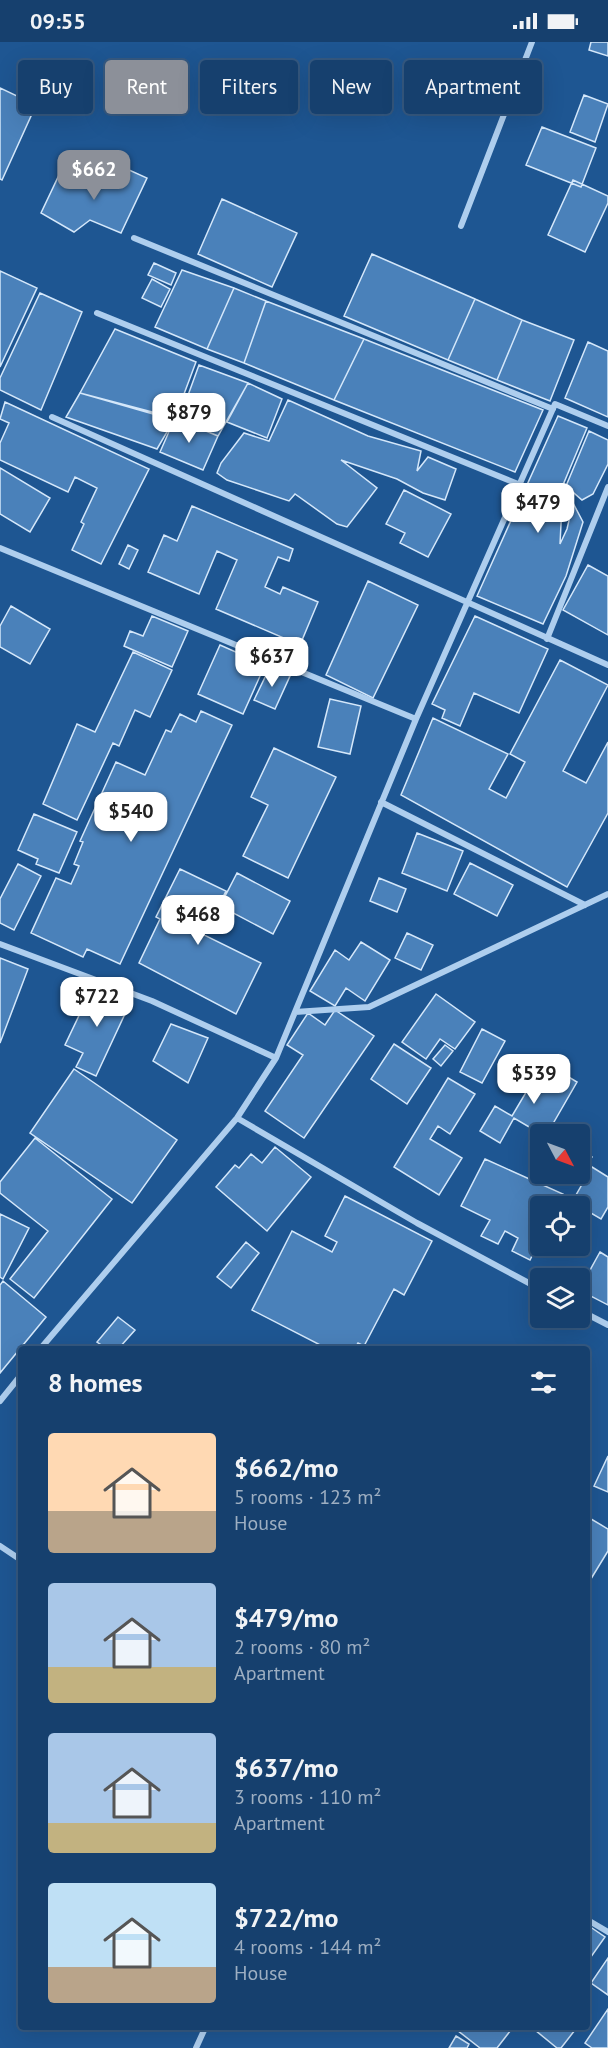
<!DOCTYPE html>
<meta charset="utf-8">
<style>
body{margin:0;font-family:"PT Sans",sans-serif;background:#234b76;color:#f1f3f6;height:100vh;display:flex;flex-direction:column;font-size:22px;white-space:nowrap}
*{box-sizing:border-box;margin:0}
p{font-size:20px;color:#9eafc2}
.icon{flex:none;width:33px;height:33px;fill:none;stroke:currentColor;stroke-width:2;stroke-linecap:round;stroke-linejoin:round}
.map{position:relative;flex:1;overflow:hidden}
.panel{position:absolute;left:18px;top:1304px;width:572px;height:684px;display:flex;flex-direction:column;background:#16406e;border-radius:6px;box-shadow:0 6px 24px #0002,0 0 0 2px #355981}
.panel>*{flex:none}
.top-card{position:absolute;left:18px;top:18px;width:573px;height:54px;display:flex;gap:12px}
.needle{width:39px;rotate:131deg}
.controls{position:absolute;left:530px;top:1082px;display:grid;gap:12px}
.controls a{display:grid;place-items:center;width:60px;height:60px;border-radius:6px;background:#16406e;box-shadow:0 6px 24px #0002,0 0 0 2px #355981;font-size:30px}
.price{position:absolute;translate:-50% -51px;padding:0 14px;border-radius:12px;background:#fff;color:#222;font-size:20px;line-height:39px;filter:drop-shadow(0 2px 3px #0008)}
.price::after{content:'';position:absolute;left:50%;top:36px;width:18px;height:14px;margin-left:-9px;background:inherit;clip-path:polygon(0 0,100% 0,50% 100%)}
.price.selected{background:#8c9099;color:#fff}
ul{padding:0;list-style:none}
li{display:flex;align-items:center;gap:18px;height:150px;padding:0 30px}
li span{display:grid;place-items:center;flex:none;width:168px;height:120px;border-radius:6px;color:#555}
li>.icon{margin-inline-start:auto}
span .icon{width:72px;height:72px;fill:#fffc;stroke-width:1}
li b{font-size:26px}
h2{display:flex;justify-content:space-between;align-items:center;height:72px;padding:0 30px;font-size:26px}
.chip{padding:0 21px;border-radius:6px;background:#16406e;box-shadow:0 6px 24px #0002,0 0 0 2px #355981;font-size:21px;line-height:54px}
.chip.selected{background:#8c9099;color:#fff}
.status{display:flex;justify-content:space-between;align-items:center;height:42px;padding:0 30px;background:#16406e;direction:ltr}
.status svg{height:16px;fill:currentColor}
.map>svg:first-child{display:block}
.building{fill:#4a81ba;stroke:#d4e7fa;stroke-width:1.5}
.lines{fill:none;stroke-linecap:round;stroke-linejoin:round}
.minor{stroke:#aeceee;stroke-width:6}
</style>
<div class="status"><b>09:55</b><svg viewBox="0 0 49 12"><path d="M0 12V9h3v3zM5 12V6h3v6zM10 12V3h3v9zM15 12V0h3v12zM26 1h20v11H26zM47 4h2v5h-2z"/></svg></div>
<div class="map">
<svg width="608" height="2006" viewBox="0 0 608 2006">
<rect width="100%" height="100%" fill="#1e5692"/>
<path class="building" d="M591,0h17v14l-19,-6z
M0,46l36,17 -34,75 -2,-1z
M584,53l24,9 -13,38 -25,-10z
M542,85l54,21 -15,39 -55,-22z
M118,123l29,13 -26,55 -31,-13 -16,12 -33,-19 19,-40 48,14z
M573,138l35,16v7l-23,49 -37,-17z
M222,157l75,34 -25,54 -74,-33z
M372,212l103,45 -27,61 -104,-44z
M154,221l22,10 -5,12 -23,-10z
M182,228l52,18 -27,61 -52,-22z
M0,229l37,17 -37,79z
M152,237l18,10 -9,18 -19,-9z
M234,246l32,13 -22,62 -37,-14z
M40,251l42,19 -41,98 -41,-20v-12z
M475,257l47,21 -25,60 -49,-20z
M266,259l98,38 -30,61 -90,-37z
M522,278l52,20 -24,61 -53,-21z
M115,287l81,33 -21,56 -95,-25z
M364,297l179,71 -28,62 -181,-72z
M588,300l20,9v66l-43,-19z
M199,323l49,18 -30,53 -39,-16z
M248,341l34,16 -15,39 -40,-16z
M80,351l94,27 -17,29 -91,-32z
M288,358l80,36 53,15 -4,20 11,-14 28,12 -11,31 -22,-7 -26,-14 -56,-19 36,28 -30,39 -10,-3 -42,-30 -6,7 -62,-21 -10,-7 4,-10 23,-30 25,8z
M5,360l144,67 -48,95 -29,-14 12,-26 -3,-2 16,-34 -22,-11 -7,15 -68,-32v-17l9,-20 -9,-4z
M558,374l29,12 -24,57 -3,59 7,-15 6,-26 10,19 -17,54 -23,48 -66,-28z
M175,376l43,18 -15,34 -43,-18z
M589,389l19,9v24l-15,30 -11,6 -16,-14z
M0,426l50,30 -20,34 -30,-18z
M404,448l47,24 -23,43 -28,-14 5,-10 -19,-9z
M192,464l101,43 -4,12 -11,-4 -13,30 15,7 3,-7 35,15 -18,43 -84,-36 21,-49 -20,-9 -18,43 -51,-22 16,-37 13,6z
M128,503l10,5 -9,19 -10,-5z
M588,523l20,11v59l-45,-25z
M368,539l50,24 -45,93 -47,-23z
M11,564l39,23 -20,35 -30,-17v-21z
M152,574l36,15 -16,36 -48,-21 6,-15 13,5z
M475,574l73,33 -29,64 -45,-20 -14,33 -18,-8 3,-8 -13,-6z
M220,603l45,20 -22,49 -45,-20z
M133,610l39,18 -22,47 -15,-7 -16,36 -6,-3 -36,77 -34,-16 34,-80 18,8z
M560,618l48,25 -45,86 23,12 22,-41v71l-41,74 -166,-92 32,-77 75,36 -19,35 17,9 19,-36 -15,-8z
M270,625l20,9 -15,33 -21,-9z
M330,657l31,7 -11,48 -32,-7z
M201,669l31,14 -112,239 -33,-15 -4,8 -52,-24 25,-55 15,6 8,-18 -5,-2 9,-22 -3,-1 36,-79 29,13 21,-45 5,2 9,-18 16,8z
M274,706l62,29 -48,101 -45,-22 25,-51 -17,-8z
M34,772l43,18 -18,41 -23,-9 2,-5 -20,-9z
M417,791l46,18 -16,40 -45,-18z
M470,821l43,22 -16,31 -43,-22z
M18,822l23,12 -27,54 -14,-7v-24z
M180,827l46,22 -22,44 57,28 -25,51 -97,-51 21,-44 -4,-2z
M237,831l53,28 -17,33 -53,-28z
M379,836l27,11 -9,23 -27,-11z
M407,891l26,12 -12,25 -26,-12z
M361,900l29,18 -25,41 -19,-13 -11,18 -25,-15 25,-41 14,10z
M0,916l28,11 -28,74z
M94,942l37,17 -35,75 -20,-9 7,-14 -18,-8z
M436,952l39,28 -20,27 -15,-10 -14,20 -24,-17z
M335,968l39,26 -70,102 -39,-27 38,-56 -16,-10 21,-32 17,12z
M171,982l37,14 -20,45 -35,-22z
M482,987l23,12 -23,42 -22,-11z
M394,1002l37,24 -24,36 -36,-25z
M445,1003l8,6 -12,15 -8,-7z
M544,1020l33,20 -30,52h-6l-27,-16 -14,25 -20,-12 15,-25 17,10z
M74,1027l103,71 -45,63 -102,-70z
M448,1036l27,16 -25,40 -12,-8 -8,13 32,19 -23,37 -45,-28z
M35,1096l77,61 -78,99 -24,-19 38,-48 -48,-38v-11z
M275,1105l36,30 -44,54 -51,-44 19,-22 4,3 12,-14 11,9z
M580,1107l12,8 -9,14 -4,-2z
M485,1117l78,35 -6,12h-17v34l-10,20 -18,-9 6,-13 -13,-7 -7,13 -17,-8 9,-16 -29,-14z
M592,1125l16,10v30l-7,12 -29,-17z
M345,1154l87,45 -28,54 -10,-6 -30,57 -6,-3 -3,5h-29l-74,-38 40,-79 40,21 5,-10 -12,-6z
M0,1172l29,14 -26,51 -3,-2z
M246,1200l13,11 -28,35 -14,-11z
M600,1210l8,5v48l-29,-15z
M3,1239l43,36 -46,56v-88z
M118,1275l17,13 -16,18h-13l-9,-6z
M608,1414v36l-14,-6z
M586,1474l22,13v22l-22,36z
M586,1882l19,13 -19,27z
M608,1916v37l-17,-12z
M608,1967v39h-16l-7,-5z
M514,1984l-17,22h-17l-27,-21z
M530,1984h40l5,4 -14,18h-4z
M456,1994l13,8 -2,4h-18z"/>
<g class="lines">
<path class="minor" d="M461,184l71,-184
M134,196l419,171
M97,271l421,171
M52,375l556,248
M0,506l416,171
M547,597l61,-152
M381,760l204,103
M0,902l152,57 124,57
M295,970l121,-293 139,-315 53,22
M237,1076l180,105 123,66
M579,1268l29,15
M41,1306l196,-230 39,-60 19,-46 74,-5 239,-113
M0,1359l21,-26
M0,1504l21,14
M586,1877l22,13
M196,2006l10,-22"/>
</g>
</svg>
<div class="controls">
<a><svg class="needle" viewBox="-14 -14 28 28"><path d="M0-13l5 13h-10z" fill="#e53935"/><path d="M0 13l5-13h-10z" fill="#9eafc2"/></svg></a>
<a><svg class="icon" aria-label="locate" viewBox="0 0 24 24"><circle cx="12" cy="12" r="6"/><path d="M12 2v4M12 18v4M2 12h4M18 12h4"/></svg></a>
<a><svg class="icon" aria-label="layers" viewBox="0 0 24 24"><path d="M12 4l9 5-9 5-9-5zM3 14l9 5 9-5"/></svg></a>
</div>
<b class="price selected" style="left:94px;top:159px">$662</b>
<b class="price" style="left:189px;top:402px">$879</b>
<b class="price" style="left:538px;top:492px">$479</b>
<b class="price" style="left:272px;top:646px">$637</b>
<b class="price" style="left:131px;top:801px">$540</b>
<b class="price" style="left:198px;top:904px">$468</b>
<b class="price" style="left:97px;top:986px">$722</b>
<b class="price" style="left:534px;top:1063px">$539</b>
<div class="top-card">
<a class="chip">Buy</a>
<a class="chip selected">Rent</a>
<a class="chip">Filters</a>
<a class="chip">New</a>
<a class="chip">Apartment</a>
</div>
<section class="panel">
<h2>8 homes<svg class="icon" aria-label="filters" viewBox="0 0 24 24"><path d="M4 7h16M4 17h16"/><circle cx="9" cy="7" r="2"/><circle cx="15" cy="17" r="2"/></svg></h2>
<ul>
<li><span style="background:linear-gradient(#ffd9b3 65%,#b9a48a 0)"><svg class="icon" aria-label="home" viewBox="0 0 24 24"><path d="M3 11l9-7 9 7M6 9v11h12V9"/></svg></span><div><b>$662/mo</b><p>5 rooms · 123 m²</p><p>House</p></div></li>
<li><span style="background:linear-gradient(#a9c7e8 70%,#c2b280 0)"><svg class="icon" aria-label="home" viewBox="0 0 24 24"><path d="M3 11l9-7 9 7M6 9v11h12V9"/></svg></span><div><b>$479/mo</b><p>2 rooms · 80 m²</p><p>Apartment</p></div></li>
<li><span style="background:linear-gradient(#a9c7e8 75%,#c2b280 0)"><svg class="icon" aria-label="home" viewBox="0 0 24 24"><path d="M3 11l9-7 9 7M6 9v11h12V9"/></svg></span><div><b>$637/mo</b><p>3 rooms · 110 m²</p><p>Apartment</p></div></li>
<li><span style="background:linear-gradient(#bfe0f5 70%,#b9a48a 0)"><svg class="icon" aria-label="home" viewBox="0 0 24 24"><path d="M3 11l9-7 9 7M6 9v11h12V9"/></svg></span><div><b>$722/mo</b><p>4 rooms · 144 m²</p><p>House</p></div></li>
</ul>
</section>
</div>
